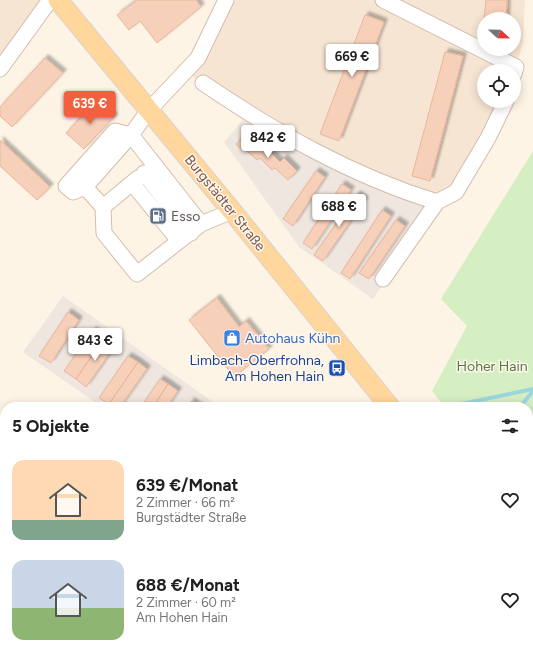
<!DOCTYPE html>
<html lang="de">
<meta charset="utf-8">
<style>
body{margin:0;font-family:Figtree,sans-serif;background:#f6f6f6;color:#202124;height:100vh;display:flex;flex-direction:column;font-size:15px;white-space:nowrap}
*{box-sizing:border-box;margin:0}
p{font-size:13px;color:#757577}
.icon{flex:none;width:22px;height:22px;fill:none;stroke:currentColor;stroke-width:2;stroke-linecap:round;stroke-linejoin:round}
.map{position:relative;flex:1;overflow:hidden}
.side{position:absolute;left:0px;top:402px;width:533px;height:256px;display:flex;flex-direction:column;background:#fff;border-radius:16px 16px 0 0;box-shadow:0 2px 10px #0003}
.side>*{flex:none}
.needle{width:26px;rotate:112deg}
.fabs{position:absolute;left:477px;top:12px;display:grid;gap:8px}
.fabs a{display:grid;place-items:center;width:44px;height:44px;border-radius:50%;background:#fff;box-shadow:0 2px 10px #0003;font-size:20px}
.price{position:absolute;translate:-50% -34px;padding:0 9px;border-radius:4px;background:#fff;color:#222;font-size:13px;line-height:26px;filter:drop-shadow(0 1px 2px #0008)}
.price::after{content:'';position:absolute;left:50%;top:24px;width:12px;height:9px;margin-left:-6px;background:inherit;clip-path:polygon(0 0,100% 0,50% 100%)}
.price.active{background:#f4603f;color:#fff}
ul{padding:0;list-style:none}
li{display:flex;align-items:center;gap:12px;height:100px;padding:0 12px}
li span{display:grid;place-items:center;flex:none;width:112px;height:80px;border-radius:12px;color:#555}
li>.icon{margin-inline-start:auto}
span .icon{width:48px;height:48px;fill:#fffc;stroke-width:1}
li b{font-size:17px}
h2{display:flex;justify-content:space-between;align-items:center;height:48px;padding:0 12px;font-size:17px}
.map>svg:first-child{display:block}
.residential{fill:#f7e5d3;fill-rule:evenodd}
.industrial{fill:#eee6df}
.green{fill:#d5eec2}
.water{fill:#b7e5ea;stroke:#9cd6dd}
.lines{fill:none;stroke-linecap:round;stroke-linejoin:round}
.stream{stroke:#9cd6dd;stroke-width:4}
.building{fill:#f7d0ba;stroke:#ebb599;filter:url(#shadow)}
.minor-casing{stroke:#d4bcac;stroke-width:17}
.major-casing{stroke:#dcd3cf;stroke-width:21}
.minor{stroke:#fff;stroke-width:15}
.major{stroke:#ffd69c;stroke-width:19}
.labels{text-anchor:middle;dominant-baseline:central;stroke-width:3;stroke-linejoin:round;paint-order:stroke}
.street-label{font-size:14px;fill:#7a5747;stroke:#fff7ee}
.service-label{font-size:14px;fill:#4e5e75;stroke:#fff7ee;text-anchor:start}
.shop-label{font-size:14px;fill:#366cbe;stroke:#fff7ee;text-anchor:start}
.transit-label{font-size:14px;fill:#164399;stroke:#fff7ee;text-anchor:end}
.park-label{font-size:14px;fill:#517b3c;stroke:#fff7ee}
</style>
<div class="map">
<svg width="533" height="658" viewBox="0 0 533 658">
<defs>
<filter id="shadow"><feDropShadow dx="3.5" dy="-3.5" stdDeviation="1" flood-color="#0004"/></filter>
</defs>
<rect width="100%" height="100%" fill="#fef4e5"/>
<path class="residential" d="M0,0h42l-42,56z
M223,0h302l-2,43 -9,31v-3h-30v30h22l-50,91 -19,10 -191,-90 -60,-40zM484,19h30v30h-30z"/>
<path class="industrial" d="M248,114l189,88 -64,97 -74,-52 -75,-105z
M63,296l157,111h-118l-79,-55z"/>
<path class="green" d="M533,151v366l-5,-6v-104h-83l-13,-16 35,-65 -26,-27z
M52,653h271l-6,5h-268z
M476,653h39l-1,5h-38z"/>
<path class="water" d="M323,653h153v5h-159z"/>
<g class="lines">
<path class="stream" d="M447,407l86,-18
M520,407l13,-16"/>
</g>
<path class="building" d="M137,0h59l5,7 -44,36 -17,-22 -11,9 -12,-15z
M486,0h21l-1,19h-22z
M365,15l19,7 -45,119 -19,-7z
M445,52l18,4 -33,125 -18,-5z
M45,58l18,15 -51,54 -12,-11v-9z
M97,100l17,17 -30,32 -18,-16z
M243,138l5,5 4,-3 12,12 3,-3 13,13 4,-4 13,13 -9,9 -13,-12 -3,2 -12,-12 -3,2 -13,-12 -2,2 -6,-6z
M0,140l50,47 -13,13 -37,-34z
M316,171l9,6 -32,49 -10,-7z
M342,184l9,6 -39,59 -9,-6z
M357,194l8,6 -42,61 -9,-6z
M382,210l9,6 -41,63 -9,-6z
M396,220l9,6 -36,53 -10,-6z
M217,298l22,29 7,-6 23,28 -35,28 -45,-57z
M68,312l11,8 -28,43 -12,-7z
M93,330l11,8 -28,41 -12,-8z
M104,338l11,8 -29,41 -10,-8z
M128,356l10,6 -29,42 -10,-6z
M138,362l9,7 -27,38h-7l-4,-3z
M160,379l8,5 -15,23h-12z
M168,384l10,7 -11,16h-14z
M191,401l9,6h-12z"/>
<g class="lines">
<defs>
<path id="minor" d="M383,0l133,67 -2,7
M0,69l50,-69
M203,83c72,49 149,93 234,119l19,-10 32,-54 18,-37
M144,173l47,60
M132,183l47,58
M85,187l18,20 1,26 33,41 64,-50 31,-13
M103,207l35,-29
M201,224l-70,-89 -16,-4 -49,55 7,6 12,-5 46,-52 18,-25 49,-52 28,-58
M383,279l54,-77"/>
<path id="major" d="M58,0l174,211 158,196
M528,576l5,6"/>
</defs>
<use href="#minor" class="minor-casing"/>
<use href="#major" class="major-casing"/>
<use href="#minor" class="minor"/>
<use href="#major" class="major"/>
</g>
<defs>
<symbol id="fuel-square" viewBox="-11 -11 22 22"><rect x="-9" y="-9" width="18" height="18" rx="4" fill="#5c6f8a" stroke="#fff7ee"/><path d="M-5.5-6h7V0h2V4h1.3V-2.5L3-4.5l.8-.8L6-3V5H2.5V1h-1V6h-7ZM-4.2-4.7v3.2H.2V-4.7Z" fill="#fff"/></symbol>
<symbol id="shop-square" viewBox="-11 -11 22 22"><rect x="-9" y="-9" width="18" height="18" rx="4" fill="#3f7fe0" stroke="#fff7ee"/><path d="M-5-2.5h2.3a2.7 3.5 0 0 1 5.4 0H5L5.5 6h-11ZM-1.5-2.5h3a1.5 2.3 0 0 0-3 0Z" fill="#fff"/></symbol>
<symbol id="bus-square" viewBox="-11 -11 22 22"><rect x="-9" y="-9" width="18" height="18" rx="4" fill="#1a4fb4" stroke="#fff7ee"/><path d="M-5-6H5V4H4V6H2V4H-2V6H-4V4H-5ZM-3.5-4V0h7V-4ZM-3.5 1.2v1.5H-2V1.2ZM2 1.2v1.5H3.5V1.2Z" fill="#fff"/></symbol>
</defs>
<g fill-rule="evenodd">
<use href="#fuel-square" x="148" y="206" width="20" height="20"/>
<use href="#shop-square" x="222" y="328" width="20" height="20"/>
<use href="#bus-square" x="327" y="358" width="20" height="20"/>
</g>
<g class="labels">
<g class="street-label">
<text transform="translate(225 203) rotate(51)">Burgstädter Straße</text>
</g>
<g class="service-label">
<text x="171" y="216">Esso</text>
</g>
<g class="shop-label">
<text x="245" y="338">Autohaus Kühn</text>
</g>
<g class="transit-label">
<text x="324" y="360">Limbach-Oberfrohna,<tspan x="324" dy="16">Am Hohen Hain</tspan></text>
</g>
<g class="park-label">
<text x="492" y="366">Hoher Hain</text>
</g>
</g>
</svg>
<div class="fabs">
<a><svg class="needle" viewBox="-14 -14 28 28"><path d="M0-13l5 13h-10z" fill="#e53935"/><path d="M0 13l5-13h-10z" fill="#757577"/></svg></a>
<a><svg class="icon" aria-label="locate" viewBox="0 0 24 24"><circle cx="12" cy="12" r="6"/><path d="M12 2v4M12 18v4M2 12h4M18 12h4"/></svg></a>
</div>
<b class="price" style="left:352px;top:78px">669 €</b>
<b class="price active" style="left:90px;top:125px">639 €</b>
<b class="price" style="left:268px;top:159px">842 €</b>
<b class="price" style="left:339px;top:228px">688 €</b>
<b class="price" style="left:95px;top:362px">843 €</b>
<section class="side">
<h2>5 Objekte<svg class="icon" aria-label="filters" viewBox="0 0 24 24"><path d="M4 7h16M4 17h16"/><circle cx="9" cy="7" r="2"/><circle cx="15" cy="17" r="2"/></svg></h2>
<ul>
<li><span style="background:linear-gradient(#ffd9b3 75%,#7fa58c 0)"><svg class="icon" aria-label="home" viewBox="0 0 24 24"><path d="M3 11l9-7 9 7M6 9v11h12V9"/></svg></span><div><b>639 €/Monat</b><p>2 Zimmer · 66 m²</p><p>Burgstädter Straße</p></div><svg class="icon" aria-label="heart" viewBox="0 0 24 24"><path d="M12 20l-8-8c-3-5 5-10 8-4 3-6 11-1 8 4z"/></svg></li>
<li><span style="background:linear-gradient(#c9d6e8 60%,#8fb573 0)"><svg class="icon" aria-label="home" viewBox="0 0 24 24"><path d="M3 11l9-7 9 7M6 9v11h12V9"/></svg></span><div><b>688 €/Monat</b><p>2 Zimmer · 60 m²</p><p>Am Hohen Hain</p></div><svg class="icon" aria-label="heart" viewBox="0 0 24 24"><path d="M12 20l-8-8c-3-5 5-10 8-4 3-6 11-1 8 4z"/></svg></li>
</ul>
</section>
</div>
